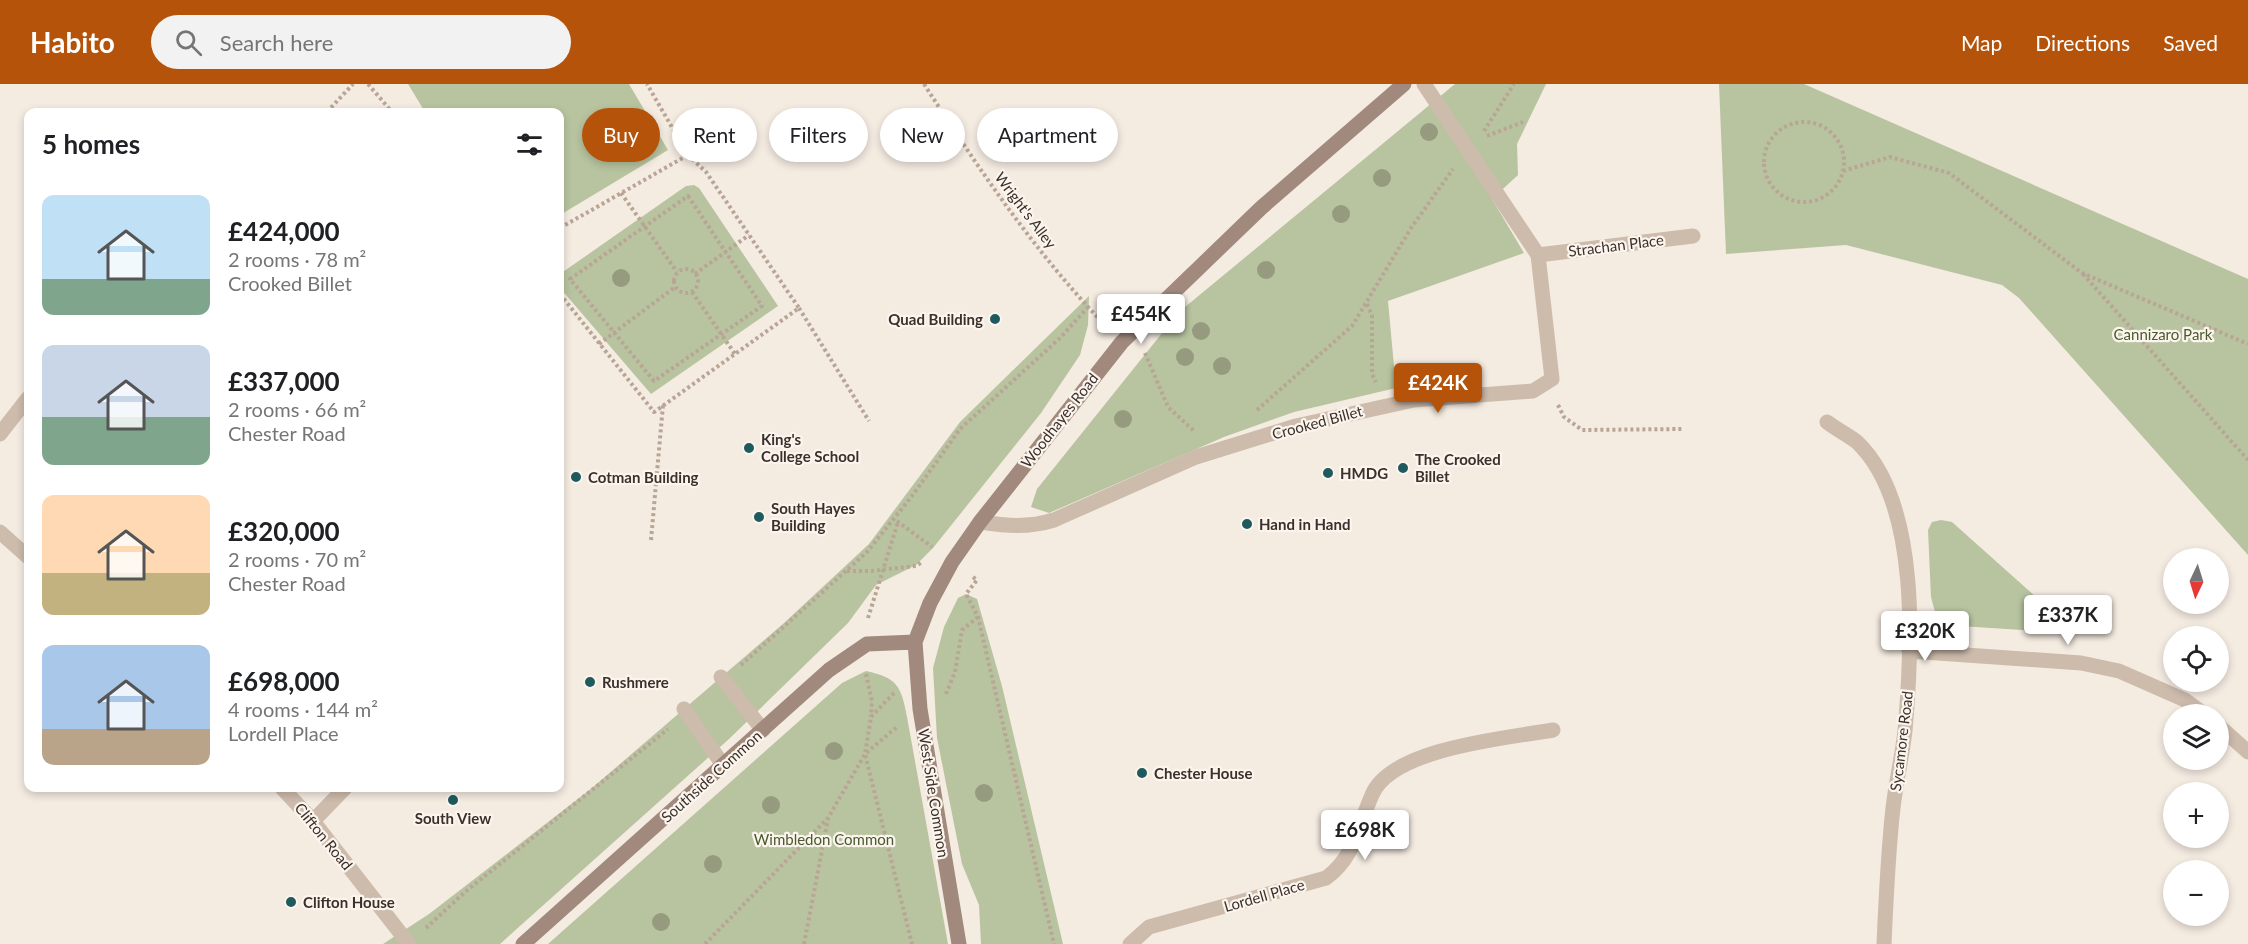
<!DOCTYPE html>
<meta charset="utf-8">
<style>
body{margin:0;font-family:Lato,sans-serif;background:#f2f2f2;color:#202124;height:100vh;display:flex;flex-direction:column;font-size:22px;white-space:nowrap}
*{box-sizing:border-box;margin:0}
p{font-size:20px;color:#757577}
.icon{flex:none;width:33px;height:33px;fill:none;stroke:currentColor;stroke-width:2;stroke-linecap:round;stroke-linejoin:round}
.map{position:relative;flex:1;overflow:hidden}
.drawer{position:absolute;left:24px;top:24px;width:540px;height:684px;display:flex;flex-direction:column;background:#fff;border-radius:12px;box-shadow:0 3px 9px #0003}
.drawer>*{flex:none}
.banner{position:absolute;left:582px;top:24px;width:570px;height:54px;display:flex;gap:12px}
.needle{width:39px;rotate:184deg}
.controls{position:absolute;left:2163px;top:464px;display:grid;gap:12px}
.controls a{display:grid;place-items:center;width:66px;height:66px;border-radius:50%;background:#fff;box-shadow:0 3px 9px #0003;font-size:30px}
.price{position:absolute;translate:-50% -51px;padding:0 14px;border-radius:6px;background:#fff;color:#222;font-size:20px;line-height:39px;filter:drop-shadow(0 2px 3px #0008)}
.price::after{content:'';position:absolute;left:50%;top:36px;width:18px;height:14px;margin-left:-9px;background:inherit;clip-path:polygon(0 0,100% 0,50% 100%)}
.price.selected{background:#b45309;color:#fff}
ul{padding:0;list-style:none}
li{display:flex;align-items:center;gap:18px;height:150px;padding:0 18px}
li span{display:grid;place-items:center;flex:none;width:168px;height:120px;border-radius:12px;color:#555}
li>.icon{margin-inline-start:auto}
span .icon{width:72px;height:72px;fill:#fffc;stroke-width:1}
li b{font-size:26px}
h2{display:flex;justify-content:space-between;align-items:center;height:72px;padding:0 18px;font-size:26px}
.chip{padding:0 21px;border-radius:27px;background:#fff;box-shadow:0 3px 9px #0003;font-size:21px;line-height:54px}
.chip.selected{background:#b45309;color:#fff}
header{display:flex;align-items:center;gap:36px;box-sizing:border-box;height:84px;padding:0 30px;background:#b45309;color:#fff}
header strong{font-size:28px}
nav{display:flex;gap:33px;margin-inline-start:auto;font-size:21px}
.search{width:420px;height:54px;background:#f2f2f2;display:flex;align-items:center;gap:15px;box-sizing:border-box;padding:0 21px;border-radius:33px;color:#757577;font-size:22px}
.map>svg:first-child{display:block}
.green{fill:#b8c4a0}
.lines{fill:none;stroke-linecap:round;stroke-linejoin:round}
.path{stroke:#b9a596;stroke-width:4;stroke-dasharray:3 3;stroke-linecap:butt}
.lane{stroke:#cdbbac;stroke-width:15}
.street{stroke:#cdbbac;stroke-width:15}
.secondary{stroke:#a18a7d;stroke-width:15}
.tree{fill:#969b7f}
.poi-dot{fill:#1f5a5e;stroke:#fbf5ee;stroke-width:2}
.labels{text-anchor:middle;dominant-baseline:central;stroke-width:4.5;stroke-linejoin:round;paint-order:stroke}
.street-label{font-size:15px;fill:#3b302b;stroke:#fbf5ee}
.poi-label{font-size:15px;font-weight:bold;fill:#3b302b;stroke:#fbf5ee;text-anchor:start}
.park-label{font-size:15px;fill:#4a5a2e;stroke:#fbf5ee}
</style>
<header>
<strong>Habito</strong>
<div class="search"><svg class="icon" aria-label="search" viewBox="0 0 24 24"><circle cx="10" cy="10" r="6"/><path d="M15 15l6 6"/></svg>Search here</div>
<nav><a>Map</a><a>Directions</a><a>Saved</a></nav>
</header>
<div class="map">
<svg width="2248" height="860" viewBox="0 0 2248 860">
<rect width="100%" height="100%" fill="#f4ebe1"/>
<path class="green" d="M408,0h221l39,66 -108,65v-103h-135z
M1455,0h91l-29,60 1,31 -26,24 32,54 -136,48 8,87 -102,24 -70,25 -175,76 -18,-6 6,-18 142,-177z
M1719,0h85l444,195v276l-229,-257 -17,-13 -156,-40 -120,9z
M694,101l5,3 79,118 -127,88 -91,-106v-14l126,-88z
M1089,212l-1,29 -8,30 -39,58 -108,135 -17,17 -40,20 -28,38 -119,116 -229,205h-117l46,-30 163,-126 192,-165 85,-79 91,-122z
M1941,436l11,2 122,109 -3,2 -111,-7 -9,-3 -16,-11 -4,-15 -3,-67 4,-8z
M966,510l11,5 25,87 61,258h-82l-2,-39 -17,-41 -25,-126 -4,-70 11,-41 14,-29z
M866,587c31,7 35,14 41,46l41,227h-400l294,-261z"/>
<g class="lines">
<path class="path" d="M368,0l24,28
M924,0c54,84 111,168 180,240
M327,28l26,-28
M1764 78a40 40 0 1 1 80 0a40 40 0 1 1-80 0Z
M1484,47l30,-47
M1487,52l36,-14
M1843,87l47,-14 59,16 133,100 166,71
M621,109l56,79
M688,112l74,110 -108,75 -84,-102z
M560,144l128,-73 -41,-71
M674 197a12 12 0 1 1 24 0a12 12 0 1 1-24 0Z
M695,190l54,-39
M2083,190l165,186
M692,208l43,62
M560,210l94,118 145,-104 -93,-136 -18,-17
M1367,220l5,11v59l4,8
M799,224l70,113
M599,260l76,-57
M1145,269l23,54 26,24
M1558,321l6,12 18,13 101,-1
M1257,326l95,-84 59,-98 42,-59
M897,437l35,26
M651,456l12,-135
M847,487h23l46,-5 6,-4
M973,493l4,3 -11,14 12,23 76,327
M868,534l30,-96
M741,581l126,-113 45,-56 48,-67 100,-91 28,-31
M866,590l6,27 -1,16
M894,609l-23,24 -6,37 47,190
M946,610l9,-22 7,-42 16,-13
M426,844l39,-36 203,-163
M705,860l123,-126 37,-64 33,-28
M804,860l24,-125"/>
<path class="lane" d="M1538,171l155,-19
M0,350l28,-36
M721,593l42,53
M684,625l39,56
M313,737l32,-33"/>
<path class="street" d="M1827,338c9,7 21,13 30,20 64,61 55,208 48,289 -3,26 -9,51 -12,77 -5,45 -7,90 -9,136
M980,438c27,4 48,6 74,-2l142,-63 100,-31 118,-26 119,-9 19,-12 -14,-124 -114,-171
M0,448l28,25
M1909,567l172,12 38,8 66,29 19,14
M2218,641l30,27
M282,704l31,33 96,123
M1130,860l19,-17 177,-49c29,-21 32,-52 46,-83 19,-47 136,-57 181,-65"/>
<path class="secondary" d="M523,860l306,-274 38,-26 48,-2
M959,860l-39,-235 -5,-67 15,-39 22,-41 28,-40 142,-180 139,-134 143,-124"/>
</g>
<g class="tree">
<circle cx="1429" cy="48" r="9"/>
<circle cx="1382" cy="94" r="9"/>
<circle cx="1341" cy="130" r="9"/>
<circle cx="1266" cy="186" r="9"/>
<circle cx="621" cy="194" r="9"/>
<circle cx="1201" cy="247" r="9"/>
<circle cx="1185" cy="273" r="9"/>
<circle cx="1222" cy="282" r="9"/>
<circle cx="1123" cy="335" r="9"/>
<circle cx="834" cy="667" r="9"/>
<circle cx="984" cy="709" r="9"/>
<circle cx="771" cy="721" r="9"/>
<circle cx="713" cy="780" r="9"/>
<circle cx="661" cy="838" r="9"/>
</g>
<g class="poi-dot">
<circle cx="995" cy="235" r="6"/>
<circle cx="749" cy="364" r="6"/>
<circle cx="1403" cy="384" r="6"/>
<circle cx="1328" cy="389" r="6"/>
<circle cx="576" cy="393" r="6"/>
<circle cx="759" cy="433" r="6"/>
<circle cx="1247" cy="440" r="6"/>
<circle cx="590" cy="598" r="6"/>
<circle cx="1142" cy="689" r="6"/>
<circle cx="453" cy="716" r="6"/>
<circle cx="291" cy="818" r="6"/>
</g>
<g class="labels">
<g class="street-label">
<text transform="translate(1026 126) rotate(53)">Wright's Alley</text>
<text transform="translate(1616 161) rotate(-7)">Strachan Place</text>
<text transform="translate(1059 336) rotate(-52)">Woodhayes Road</text>
<text transform="translate(1317 338) rotate(-15)">Crooked Billet</text>
<text transform="translate(1901 657) rotate(-83)">Sycamore Road</text>
<text transform="translate(711 692) rotate(-42)">Southside Common</text>
<text transform="translate(934 709) rotate(81)">West Side Common</text>
<text transform="translate(324 752) rotate(51)">Clifton Road</text>
<text transform="translate(1264 811) rotate(-16)">Lordell Place</text>
</g>
<g class="poi-label">
<text x="983" y="235" text-anchor="end">Quad Building</text>
<text x="761" y="355">King's<tspan x="761" dy="17">College School</tspan></text>
<text x="1415" y="375">The Crooked<tspan x="1415" dy="17">Billet</tspan></text>
<text x="1340" y="389">HMDG</text>
<text x="588" y="393">Cotman Building</text>
<text x="771" y="424">South Hayes<tspan x="771" dy="17">Building</tspan></text>
<text x="1259" y="440">Hand in Hand</text>
<text x="602" y="598">Rushmere</text>
<text x="1154" y="689">Chester House</text>
<text x="453" y="734" text-anchor="middle">South View</text>
<text x="303" y="818">Clifton House</text>
</g>
<g class="park-label">
<text x="2163" y="250">Cannizaro Park</text>
<text x="824" y="755">Wimbledon Common</text>
</g>
</g>
</svg>
<div class="controls">
<a><svg class="needle" viewBox="-14 -14 28 28"><path d="M0-13l5 13h-10z" fill="#e53935"/><path d="M0 13l5-13h-10z" fill="#757577"/></svg></a>
<a><svg class="icon" aria-label="locate" viewBox="0 0 24 24"><circle cx="12" cy="12" r="6"/><path d="M12 2v4M12 18v4M2 12h4M18 12h4"/></svg></a>
<a><svg class="icon" aria-label="layers" viewBox="0 0 24 24"><path d="M12 4l9 5-9 5-9-5zM3 14l9 5 9-5"/></svg></a>
<a>+</a>
<a>−</a>
</div>
<b class="price" style="left:1141px;top:261px">£454K</b>
<b class="price selected" style="left:1438px;top:330px">£424K</b>
<b class="price" style="left:2068px;top:562px">£337K</b>
<b class="price" style="left:1925px;top:578px">£320K</b>
<b class="price" style="left:1365px;top:777px">£698K</b>
<div class="banner">
<a class="chip selected">Buy</a>
<a class="chip">Rent</a>
<a class="chip">Filters</a>
<a class="chip">New</a>
<a class="chip">Apartment</a>
</div>
<section class="drawer">
<h2>5 homes<svg class="icon" aria-label="filters" viewBox="0 0 24 24"><path d="M4 7h16M4 17h16"/><circle cx="9" cy="7" r="2"/><circle cx="15" cy="17" r="2"/></svg></h2>
<ul>
<li><span style="background:linear-gradient(#bfe0f5 70%,#7fa58c 0)"><svg class="icon" aria-label="home" viewBox="0 0 24 24"><path d="M3 11l9-7 9 7M6 9v11h12V9"/></svg></span><div><b>£424,000</b><p>2 rooms · 78 m²</p><p>Crooked Billet</p></div></li>
<li><span style="background:linear-gradient(#c9d6e8 60%,#7fa58c 0)"><svg class="icon" aria-label="home" viewBox="0 0 24 24"><path d="M3 11l9-7 9 7M6 9v11h12V9"/></svg></span><div><b>£337,000</b><p>2 rooms · 66 m²</p><p>Chester Road</p></div></li>
<li><span style="background:linear-gradient(#ffd9b3 65%,#c2b280 0)"><svg class="icon" aria-label="home" viewBox="0 0 24 24"><path d="M3 11l9-7 9 7M6 9v11h12V9"/></svg></span><div><b>£320,000</b><p>2 rooms · 70 m²</p><p>Chester Road</p></div></li>
<li><span style="background:linear-gradient(#a9c7e8 70%,#b9a48a 0)"><svg class="icon" aria-label="home" viewBox="0 0 24 24"><path d="M3 11l9-7 9 7M6 9v11h12V9"/></svg></span><div><b>£698,000</b><p>4 rooms · 144 m²</p><p>Lordell Place</p></div></li>
</ul>
</section>
</div>
